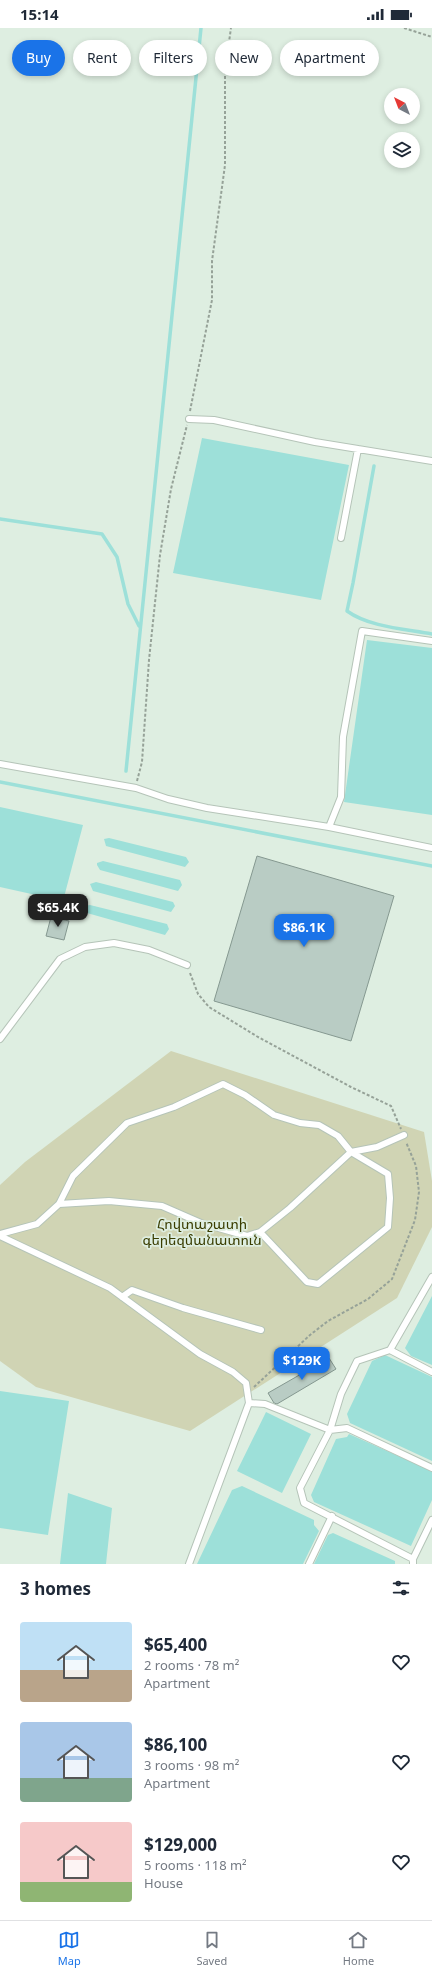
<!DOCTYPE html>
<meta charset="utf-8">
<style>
body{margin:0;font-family:"Noto Sans","Noto Sans Armenian",sans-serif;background:#f2f2f3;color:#1f2937;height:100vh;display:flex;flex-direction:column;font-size:15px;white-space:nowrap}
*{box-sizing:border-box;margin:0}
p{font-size:13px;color:#747a83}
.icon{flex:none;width:22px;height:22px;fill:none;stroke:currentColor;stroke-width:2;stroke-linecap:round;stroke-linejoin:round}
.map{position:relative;height:1536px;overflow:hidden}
.sheet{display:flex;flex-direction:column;background:#fff;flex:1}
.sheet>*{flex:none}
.hud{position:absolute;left:12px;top:12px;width:408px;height:36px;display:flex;gap:8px}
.needle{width:26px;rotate:318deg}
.controls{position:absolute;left:384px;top:60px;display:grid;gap:8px}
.controls a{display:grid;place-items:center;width:36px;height:36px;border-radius:50%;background:#fff;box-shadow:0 2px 6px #0003;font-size:20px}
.price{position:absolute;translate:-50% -34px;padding:0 9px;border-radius:8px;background:#1a73e8;color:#fff;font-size:13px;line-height:26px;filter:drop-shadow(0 1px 2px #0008)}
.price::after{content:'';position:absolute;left:50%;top:24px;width:12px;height:9px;margin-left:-6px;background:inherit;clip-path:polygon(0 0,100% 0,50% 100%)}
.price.active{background:#222;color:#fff}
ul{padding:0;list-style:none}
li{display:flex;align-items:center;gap:12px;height:100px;padding:0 20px}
li span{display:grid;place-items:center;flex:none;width:112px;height:80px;border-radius:4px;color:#555}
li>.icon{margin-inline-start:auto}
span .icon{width:48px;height:48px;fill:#fffc;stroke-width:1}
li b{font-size:17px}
h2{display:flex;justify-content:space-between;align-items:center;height:48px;padding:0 20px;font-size:17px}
.tag{padding:0 14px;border-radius:18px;background:#fff;box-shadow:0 2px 6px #0003;font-size:14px;line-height:36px}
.tag.active{background:#1a73e8;color:#fff}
.status{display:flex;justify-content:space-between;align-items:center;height:28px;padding:0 20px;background:#fff;direction:ltr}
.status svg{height:11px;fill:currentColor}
.dock{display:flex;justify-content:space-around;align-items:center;height:56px;border-top:1px solid #e0e1e3;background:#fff;font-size:11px;color:#747a83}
.dock a{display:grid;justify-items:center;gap:2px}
.dock .active{color:#1a73e8}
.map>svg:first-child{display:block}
.green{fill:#d0d4b4}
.water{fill:#9de0d9}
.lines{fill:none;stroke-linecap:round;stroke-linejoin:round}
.stream{stroke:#9de0d9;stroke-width:3.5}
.building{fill:#b9ccc4;stroke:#859890}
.service-casing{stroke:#b5c4b8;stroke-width:8}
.path{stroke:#96a298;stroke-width:2;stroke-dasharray:3 2;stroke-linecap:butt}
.service{stroke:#fff;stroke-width:6}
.labels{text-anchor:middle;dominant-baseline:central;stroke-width:3.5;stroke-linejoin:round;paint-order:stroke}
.park-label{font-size:14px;fill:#3a3d00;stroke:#deeee1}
</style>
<div class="status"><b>15:14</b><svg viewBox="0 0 49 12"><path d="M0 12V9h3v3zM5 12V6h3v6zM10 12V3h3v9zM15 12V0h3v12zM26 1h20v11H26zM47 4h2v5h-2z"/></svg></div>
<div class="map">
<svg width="432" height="1536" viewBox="0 0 432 1536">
<rect width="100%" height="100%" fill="#deeee1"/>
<path class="green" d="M171,1023l253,81 8,49v46l-35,71 -207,133 -154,-44 -36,-26v-176l25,-23z"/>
<path class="water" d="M202,410l147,27 -28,135 -148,-27z
M367,612l65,8v167l-88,-13z
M0,779l83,18 -20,76 -63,-14z
M109,810l77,19 3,5 -4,5 -79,-21 -2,-7z
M103,833l77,19 2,5 -4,6 -78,-21 -3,-5v-2z
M96,854l77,20 2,4 -4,6 -78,-21 -3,-7z
M90,877l77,19 2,5 -4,6 -78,-22 -3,-7z
M432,1268v69l-21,-9 -6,-8z
M385,1327l47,22v84l-82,-38 -3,-9 25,-53z
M0,1363l69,10 -21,134 -48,-7z
M266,1384l45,22 -29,59 -45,-22z
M349,1406l83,37v29l-21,46 -97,-44 -3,-7 25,-56 11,-2z
M242,1458l72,34v5l5,6 -16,33h-106l35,-74z
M68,1465l44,15 -6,56h-46z
M333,1505l62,28v3h-81l14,-29z"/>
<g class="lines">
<path class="stream" d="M374,438l-21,117 -6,28c22,16 58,18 85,23
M0,491l102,15 15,23 11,47 11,22
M126,743l75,-743
M0,754l432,84"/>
</g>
<path class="building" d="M257,828l137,40 -43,145 -137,-40z
M51,889l18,4 -5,19 -18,-4z
M329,1330l7,11 -59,35 -3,-1 -6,-10z"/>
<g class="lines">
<defs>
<path id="service" d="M189,391l25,1 101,22 117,19
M341,510l17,-89
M0,736l136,24 32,11 39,9 122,19 103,21
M329,799l12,-30 2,-60 19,-106 70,10
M0,1011l60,-80 25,-12 29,-4 35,7 38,15
M59,1176l50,-3 53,5 39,17 46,13 13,-4 30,-24 61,-56 26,-5 27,-12
M0,1206l37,-10 22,-20 14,-28 54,-53 47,-16 49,-23 22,11 29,20 26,8 19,2 19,11 13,16 37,22 2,24 -2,29 -70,57 -11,-2 -47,-50
M0,1208l110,52 90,66 33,18 13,11 3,20 -60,161
M122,1269l10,-7 51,18 78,22
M390,1322l42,-73
M432,1344l-42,-22 -33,11 -16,33 -11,36 17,-2 85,40
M249,1375l16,1 65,26 -30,58 4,15 109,56
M309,1536l23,-48
M413,1536v-5l19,-39"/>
</defs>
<use href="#service" class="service-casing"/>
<path class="path" d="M404,0l28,9
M190,383l22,-111v-39l13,-96v-95l6,-42
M137,753l5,-19 7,-102 11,-105 11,-66 16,-64
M190,945l8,21 11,13 49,30 93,50 40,19 10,23
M254,1359l56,-52 18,-14 40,-22 24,-20 23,-59 4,-28 -3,-26 -10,-24"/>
<use href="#service" class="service"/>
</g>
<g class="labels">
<g class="park-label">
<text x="202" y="1195">Հովտաշատի<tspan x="202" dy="16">գերեզմանատուն</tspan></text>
</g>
</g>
</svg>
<div class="controls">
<a><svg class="needle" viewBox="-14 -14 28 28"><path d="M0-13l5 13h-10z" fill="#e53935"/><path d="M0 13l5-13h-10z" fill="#747a83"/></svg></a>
<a><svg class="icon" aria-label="layers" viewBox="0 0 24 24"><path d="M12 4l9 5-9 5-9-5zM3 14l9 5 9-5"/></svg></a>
</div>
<b class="price active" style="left:58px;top:900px">$65.4K</b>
<b class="price" style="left:304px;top:920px">$86.1K</b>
<b class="price" style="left:302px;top:1353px">$129K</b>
<div class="hud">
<a class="tag active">Buy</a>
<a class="tag">Rent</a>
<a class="tag">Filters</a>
<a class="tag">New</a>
<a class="tag">Apartment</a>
</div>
</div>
<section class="sheet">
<h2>3 homes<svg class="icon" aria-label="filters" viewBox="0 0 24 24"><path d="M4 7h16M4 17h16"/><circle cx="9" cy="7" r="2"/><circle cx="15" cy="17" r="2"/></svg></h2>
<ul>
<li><span style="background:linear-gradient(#bfe0f5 60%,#b9a48a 0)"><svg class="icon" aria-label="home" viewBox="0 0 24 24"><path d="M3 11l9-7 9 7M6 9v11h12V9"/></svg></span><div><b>$65,400</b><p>2 rooms · 78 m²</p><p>Apartment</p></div><svg class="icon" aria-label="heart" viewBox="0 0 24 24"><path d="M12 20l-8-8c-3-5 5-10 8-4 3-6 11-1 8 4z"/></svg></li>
<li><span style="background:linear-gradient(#a9c7e8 70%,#7fa58c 0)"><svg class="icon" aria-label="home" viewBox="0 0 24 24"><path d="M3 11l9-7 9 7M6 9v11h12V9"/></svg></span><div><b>$86,100</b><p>3 rooms · 98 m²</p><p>Apartment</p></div><svg class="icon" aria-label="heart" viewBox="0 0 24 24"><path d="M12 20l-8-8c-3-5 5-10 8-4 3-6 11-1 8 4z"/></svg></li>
<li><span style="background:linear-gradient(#f6c9c9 75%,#8fb573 0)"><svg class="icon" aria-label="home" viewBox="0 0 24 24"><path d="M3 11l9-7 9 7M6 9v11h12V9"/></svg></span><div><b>$129,000</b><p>5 rooms · 118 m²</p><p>House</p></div><svg class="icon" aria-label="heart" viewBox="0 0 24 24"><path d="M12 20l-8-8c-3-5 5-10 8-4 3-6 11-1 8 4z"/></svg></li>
</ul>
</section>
<nav class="dock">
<a class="active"><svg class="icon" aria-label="map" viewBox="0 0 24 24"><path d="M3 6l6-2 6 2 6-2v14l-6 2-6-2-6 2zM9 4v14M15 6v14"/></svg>Map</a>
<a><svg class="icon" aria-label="saved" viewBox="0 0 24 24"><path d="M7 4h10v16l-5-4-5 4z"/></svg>Saved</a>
<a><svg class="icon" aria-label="home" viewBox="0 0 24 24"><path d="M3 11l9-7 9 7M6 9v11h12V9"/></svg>Home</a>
</nav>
